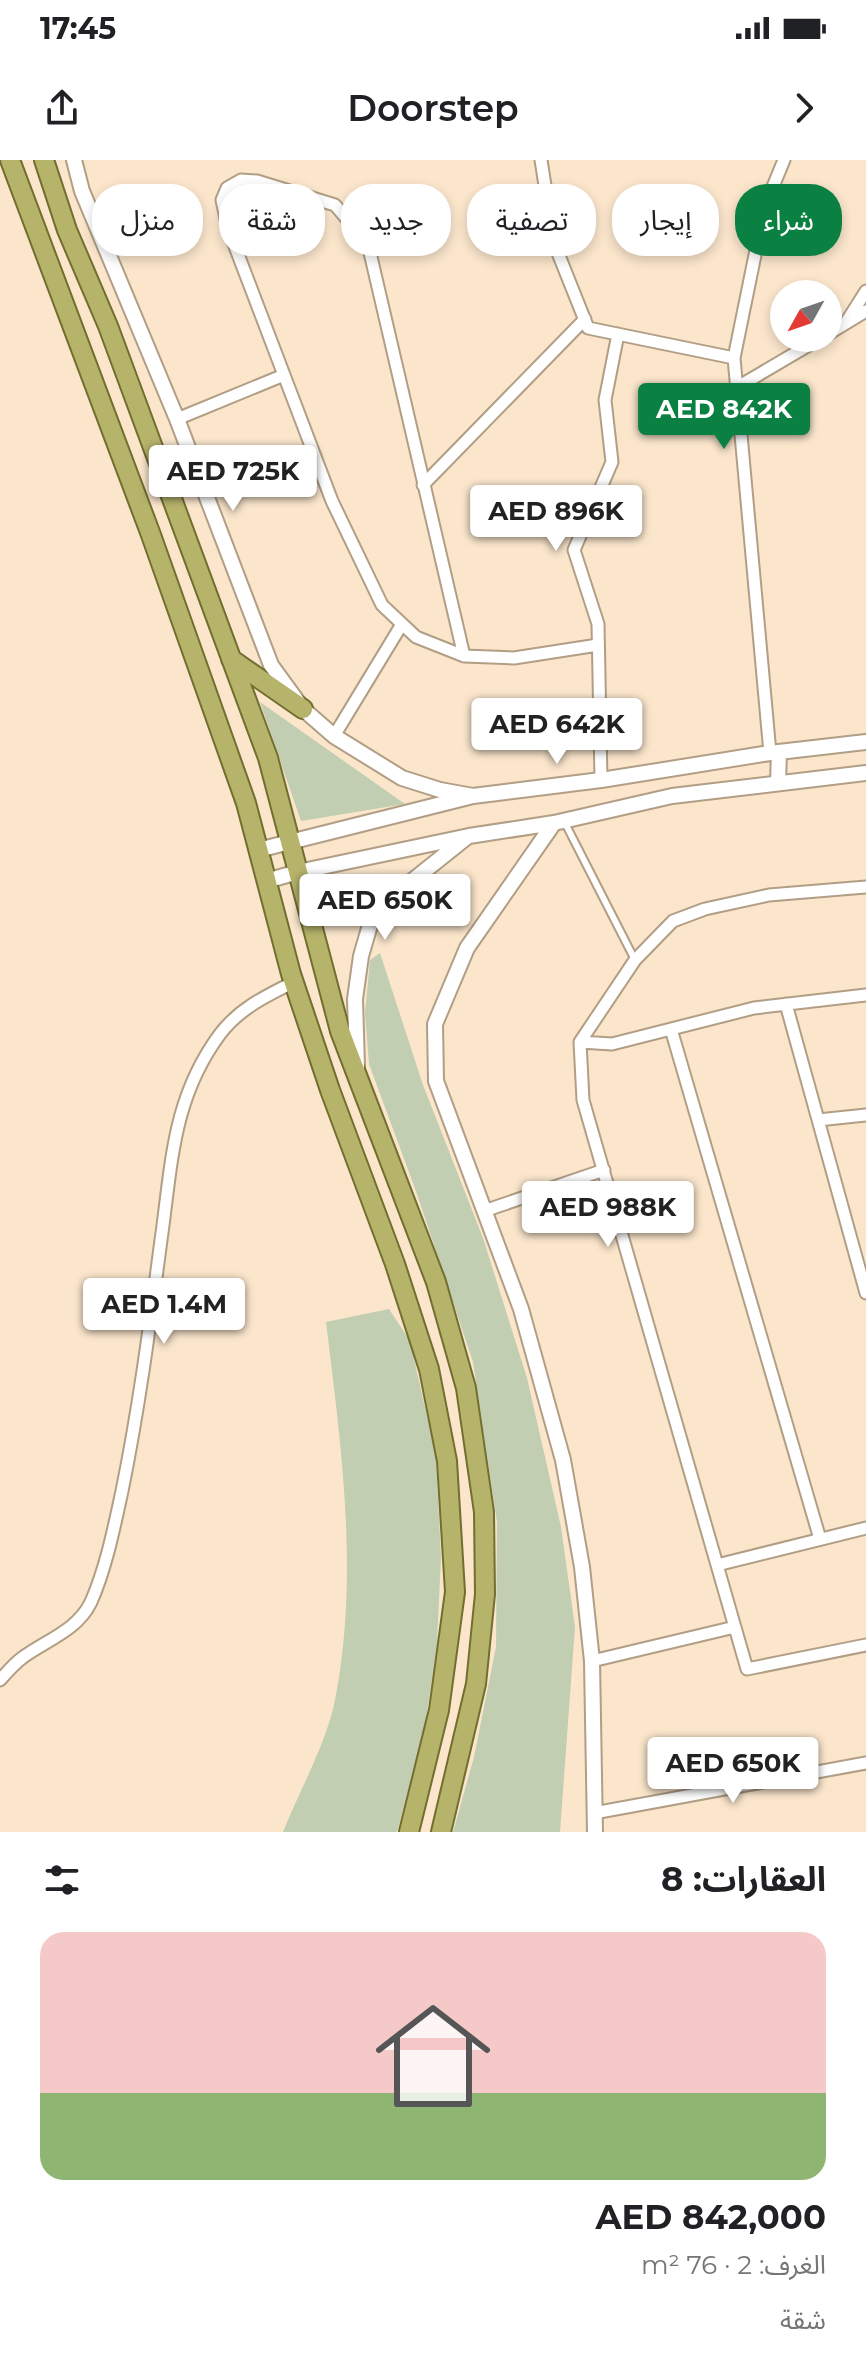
<!DOCTYPE html>
<html lang="ar">
<meta charset="utf-8">
<style>
body{margin:0;font-family:Montserrat,"Noto Sans Arabic",sans-serif;background:#f2f2f2;color:#202124;direction:rtl;height:100vh;display:flex;flex-direction:column;font-size:30px;white-space:nowrap}
*{box-sizing:border-box;margin:0}
p{font-size:26px;color:#757577}
.icon{flex:none;width:44px;height:44px;fill:none;stroke:currentColor;stroke-width:2;stroke-linecap:round;stroke-linejoin:round}
.map{position:relative;height:1672px;overflow:hidden;direction:ltr}
.sheet{display:flex;flex-direction:column;background:#fff;flex:1}
.sheet>*{flex:none}
.top-card{position:absolute;left:24px;top:24px;width:818px;height:72px;direction:rtl;display:flex;gap:16px}
.needle{width:52px;rotate:230deg}
.tools{position:absolute;left:770px;top:120px;display:grid;gap:16px}
.tools a{display:grid;place-items:center;width:72px;height:72px;border-radius:50%;background:#fff;box-shadow:0 4px 12px #0003;font-size:40px}
.price{position:absolute;translate:-50% -68px;padding:0 18px;border-radius:8px;background:#fff;color:#222;font-size:26px;line-height:52px;filter:drop-shadow(0 2px 4px #0008)}
.price::after{content:'';position:absolute;left:50%;top:48px;width:24px;height:18px;margin-left:-12px;background:inherit;clip-path:polygon(0 0,100% 0,50% 100%)}
.price.active{background:#0b8043;color:#fff}
ul{padding:0;list-style:none}
li{display:grid;align-content:center;gap:16px;height:424px;padding:0 40px}
li span{display:grid;place-items:center;height:248px;border-radius:24px;color:#555}
li>.icon{margin-inline-start:auto}
span .icon{width:144px;height:144px;fill:#fffc;stroke-width:1}
li b{font-size:34px}
h2{display:flex;justify-content:space-between;align-items:center;height:96px;padding:0 40px;font-size:34px}
.tag{padding:0 28px;border-radius:32px;background:#fff;box-shadow:0 4px 12px #0003;font-size:28px;line-height:72px}
.tag.active{background:#0b8043;color:#fff}
.status{display:flex;justify-content:space-between;align-items:center;height:56px;padding:0 40px;background:#fff;direction:ltr}
.status svg{height:22px;fill:currentColor}
header{display:flex;justify-content:space-between;align-items:center;height:104px;padding:0 40px;background:#fff;font-size:36px;font-weight:600}
.map>svg:first-child{display:block}
.green{fill:#c1ceb2}
.lines{fill:none;stroke-linecap:round;stroke-linejoin:round}
.service-casing{stroke:#b19e85;stroke-width:10}
.minor-casing{stroke:#b19e85;stroke-width:15}
.tertiary-casing{stroke:#b19e85;stroke-width:18}
.trunk-casing{stroke:#726e30;stroke-width:22}
.service{stroke:#fff;stroke-width:6}
.minor{stroke:#fff;stroke-width:11}
.tertiary{stroke:#fff;stroke-width:14}
.trunk{stroke:#b6b36b;stroke-width:18}
</style>
<div class="status"><b>17:45</b><svg viewBox="0 0 49 12"><path d="M0 12V9h3v3zM5 12V6h3v6zM10 12V3h3v9zM15 12V0h3v12zM26 1h20v11H26zM47 4h2v5h-2z"/></svg></div>
<header><svg class="icon" aria-label="forward" viewBox="0 0 24 24"><path d="M9 5l7 7-7 7"/></svg>Doorstep<svg class="icon" aria-label="share" viewBox="0 0 24 24"><path d="M12 15V3M7 8l5-5 5 5M5 13v7h14v-7"/></svg></header>
<div class="map">
<svg width="866" height="1672" viewBox="0 0 866 1672">
<rect width="100%" height="100%" fill="#fbe6cc"/>
<path class="green" d="M260,542l145,102 -104,17z
M380,793l43,132 60,153 44,140 34,149 14,100 -15,205h-107l21,-75 22,-110 1,-125 -24,-160 -56,-168 -48,-130 -4,-51 5,-53z
M389,1149l21,32 26,116 5,100 -4,86 -12,83 -28,106h-114c17,-43 45,-91 53,-137 23,-123 5,-250 -10,-373z"/>
<g class="lines">
<defs>
<path id="service" d="M564,661l71,139"/>
<path id="minor" d="M541,0l13,83 34,85 146,30
M847,161l19,-30
M828,174l38,-23
M736,228l85,-50
M177,259l107,-44
M423,325l162,-166
M464,496l-96,-412 -33,-39 -78,-24 -16,-1 -14,8 -5,12 6,28 104,273 50,104 34,32 48,19 50,2 84,-13
M334,576l68,-112
M770,593l-36,-395 31,-152 19,-46
M601,620l-3,-156 -24,-74 38,-88 -7,-62 13,-66
M866,727l-97,8 -64,14 -32,12 -38,39 -55,82 3,58 164,569 119,-24
M786,844l80,289
M671,869l149,510
M580,882l32,2 142,-36 112,-13
M818,960l48,-5
M484,1051l120,-41
M717,1405l149,-37
M592,1501l143,-34
M0,1520c7,-8 14,-16 22,-22 24,-18 55,-27 69,-56 15,-34 23,-74 31,-111 17,-83 28,-167 39,-251 11,-77 11,-141 59,-206 20,-26 46,-38 74,-52
M594,1653l272,-50"/>
<path id="tertiary" d="M74,0l8,31 95,228 94,246 32,44 31,27 68,42 38,12 33,6
M778,623l1,-31
M554,663l-87,125 -32,76 1,57 85,228 42,151 19,107 10,94 3,171
M258,690l215,-54 128,-16 169,-27 96,-11
M266,721l32,-9 171,-36 85,-13 118,-27 194,-23
M357,907l-2,-68 6,-43 9,-31 17,-24 80,-64"/>
<path id="trunk" d="M10,0l141,375 95,268 45,171 39,116 65,174 34,105 18,92 8,131 -16,118 -30,122
M44,0l23,70 41,96 160,432 72,273 96,251 30,106 18,124 1,82 -9,90 -35,148
M231,499l72,50"/>
</defs>
<use href="#service" class="service-casing"/>
<use href="#minor" class="minor-casing"/>
<use href="#tertiary" class="tertiary-casing"/>
<use href="#trunk" class="trunk-casing"/>
<use href="#service" class="service"/>
<use href="#minor" class="minor"/>
<use href="#tertiary" class="tertiary"/>
<use href="#trunk" class="trunk"/>
</g>
</svg>
<div class="tools">
<a><svg class="needle" viewBox="-14 -14 28 28"><path d="M0-13l5 13h-10z" fill="#e53935"/><path d="M0 13l5-13h-10z" fill="#757577"/></svg></a>
</div>
<b class="price active" style="left:724px;top:291px">AED 842K</b>
<b class="price" style="left:233px;top:353px">AED 725K</b>
<b class="price" style="left:556px;top:393px">AED 896K</b>
<b class="price" style="left:557px;top:606px">AED 642K</b>
<b class="price" style="left:385px;top:782px">AED 650K</b>
<b class="price" style="left:608px;top:1089px">AED 988K</b>
<b class="price" style="left:164px;top:1186px">AED 1.4M</b>
<b class="price" style="left:733px;top:1645px">AED 650K</b>
<div class="top-card">
<a class="tag active">شراء</a>
<a class="tag">إيجار</a>
<a class="tag">تصفية</a>
<a class="tag">جديد</a>
<a class="tag">شقة</a>
<a class="tag">منزل</a>
</div>
</div>
<section class="sheet">
<h2>العقارات: 8<svg class="icon" aria-label="filters" viewBox="0 0 24 24"><path d="M4 7h16M4 17h16"/><circle cx="9" cy="7" r="2"/><circle cx="15" cy="17" r="2"/></svg></h2>
<ul>
<li><span style="background:linear-gradient(#f6c9c9 65%,#8fb573 0)"><svg class="icon" aria-label="home" viewBox="0 0 24 24"><path d="M3 11l9-7 9 7M6 9v11h12V9"/></svg></span><div><b>AED 842,000</b><p>الغرف: 2 · 76 m²</p><p>شقة</p></div></li>
</ul>
</section>
